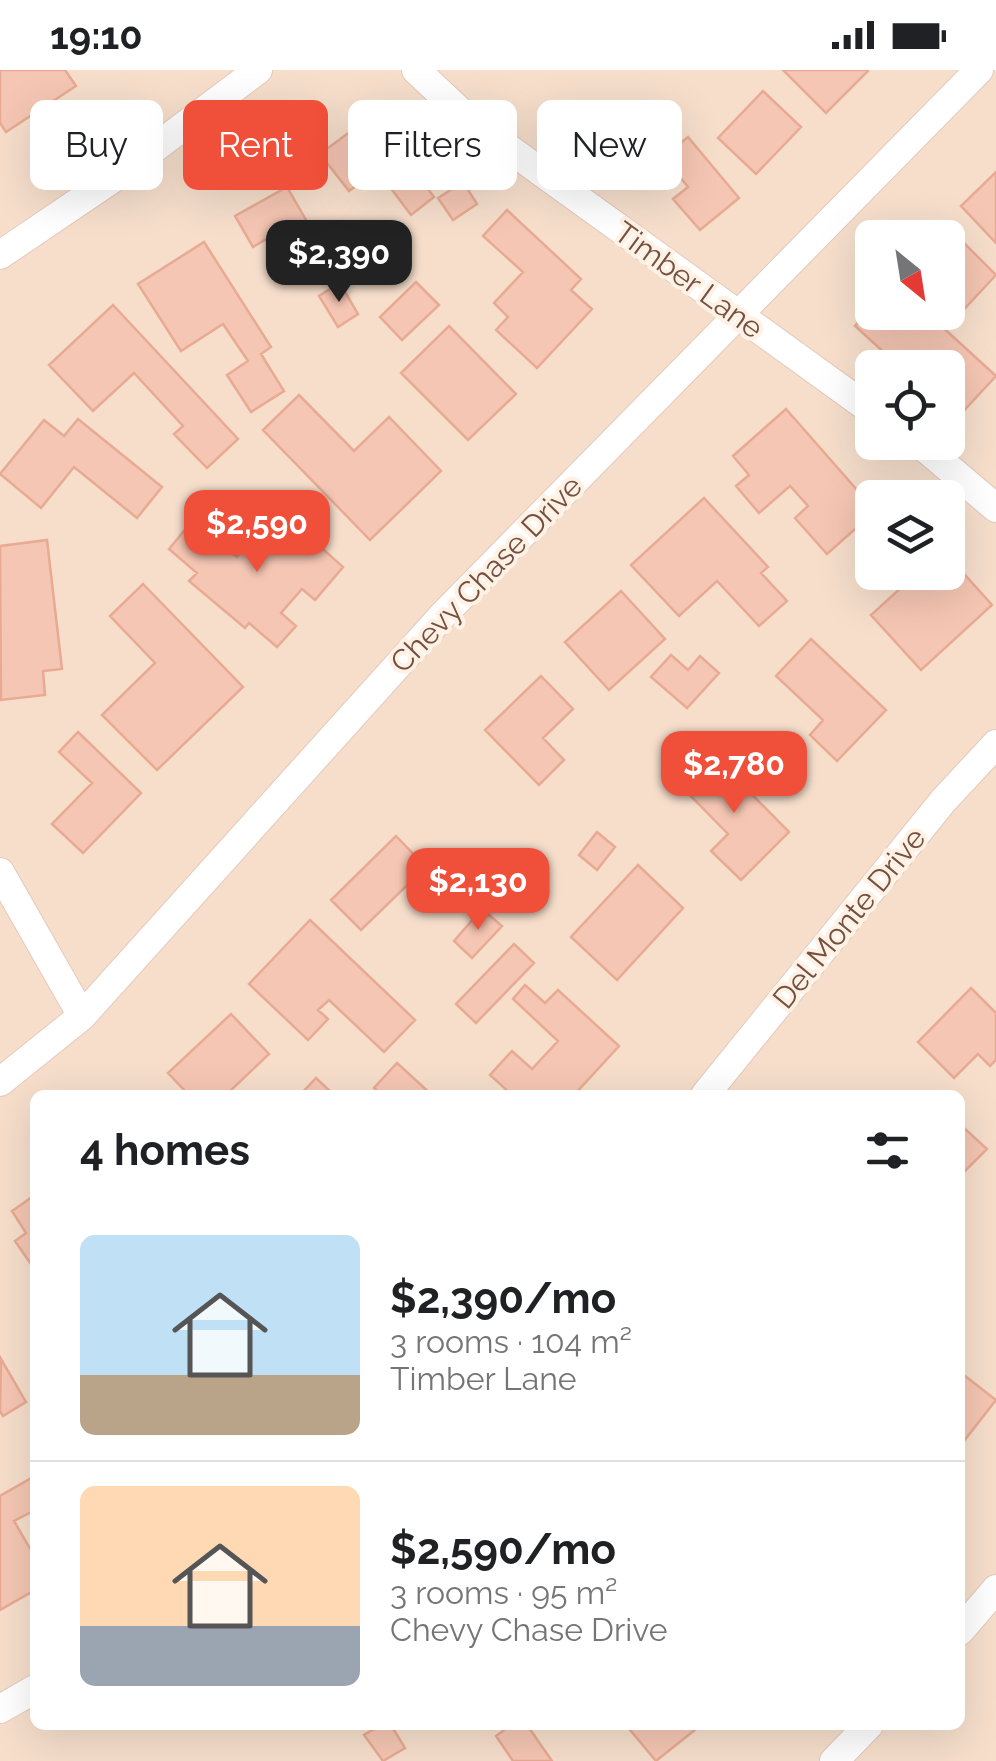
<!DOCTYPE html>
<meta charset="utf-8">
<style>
body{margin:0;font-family:Raleway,sans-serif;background:#f2f2f2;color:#202124;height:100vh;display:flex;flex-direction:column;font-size:38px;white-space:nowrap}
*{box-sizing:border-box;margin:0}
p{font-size:32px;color:#757577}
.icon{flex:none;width:55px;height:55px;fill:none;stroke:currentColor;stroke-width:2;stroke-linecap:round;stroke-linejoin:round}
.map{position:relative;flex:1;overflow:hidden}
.panel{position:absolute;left:30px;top:1020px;width:935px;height:640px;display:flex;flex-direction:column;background:#fff;border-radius:15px;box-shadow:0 10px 40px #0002}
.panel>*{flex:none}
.banner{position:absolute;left:30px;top:30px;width:938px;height:90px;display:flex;gap:20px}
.needle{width:65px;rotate:150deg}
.fabs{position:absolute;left:855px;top:150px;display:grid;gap:20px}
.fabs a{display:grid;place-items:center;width:110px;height:110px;border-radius:15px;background:#fff;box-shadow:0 10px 40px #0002;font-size:50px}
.price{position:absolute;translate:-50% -85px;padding:0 22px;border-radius:20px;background:#f04f39;color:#fff;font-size:32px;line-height:65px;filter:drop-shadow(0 2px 5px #0008)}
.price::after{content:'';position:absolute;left:50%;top:60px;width:30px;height:22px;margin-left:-15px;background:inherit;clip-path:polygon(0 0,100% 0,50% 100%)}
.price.selected{background:#222;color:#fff}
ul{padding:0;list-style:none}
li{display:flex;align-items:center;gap:30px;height:250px;padding:0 50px}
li+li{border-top:2px solid #e0e0e0}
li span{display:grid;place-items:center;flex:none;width:280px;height:200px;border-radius:15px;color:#555}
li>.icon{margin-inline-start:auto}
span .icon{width:120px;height:120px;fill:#fffc;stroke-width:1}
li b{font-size:42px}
h2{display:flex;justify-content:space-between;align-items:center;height:120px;padding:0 50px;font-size:42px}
.tag{padding:0 35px;border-radius:15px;background:#fff;box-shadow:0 10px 40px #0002;font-size:35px;line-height:90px}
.tag.selected{background:#f04f39;color:#fff}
.status{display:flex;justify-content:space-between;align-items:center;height:70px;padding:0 50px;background:#fff;direction:ltr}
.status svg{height:28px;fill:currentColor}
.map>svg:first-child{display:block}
.residential{fill:#f6decb;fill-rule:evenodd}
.building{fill:#f5c6b3;stroke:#e8aa92;stroke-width:2.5}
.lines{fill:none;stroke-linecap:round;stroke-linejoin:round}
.minor-casing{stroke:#e4cabc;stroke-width:30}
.minor{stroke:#fff;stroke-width:28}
.labels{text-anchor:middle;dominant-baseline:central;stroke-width:8;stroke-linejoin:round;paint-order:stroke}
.street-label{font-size:30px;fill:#745044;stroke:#fff2e4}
</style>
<div class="status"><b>19:10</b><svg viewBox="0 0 49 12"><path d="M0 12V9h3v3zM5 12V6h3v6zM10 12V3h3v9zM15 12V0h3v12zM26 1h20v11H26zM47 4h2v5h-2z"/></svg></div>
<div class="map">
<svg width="996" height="1691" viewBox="0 0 996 1691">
<rect width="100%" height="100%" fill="#feeddd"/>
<path class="residential" d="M0,0h996v1691h-996zM872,168h76v74h-76zM872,298h76v74h-76zM872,428h76v74h-76zM35,1025h925v630h-925z"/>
<path class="building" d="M0,0h65l11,16 -70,46 -6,-9z
M783,0h84l1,1 -42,42z
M763,21l38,36 -45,47 -38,-36z
M382,38l25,34 -9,7 36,48 -23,18 -34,-45 -28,21 -29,-37z
M688,67l51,61 -39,32 -27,-31 15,-12 -24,-30z
M996,102v71l-35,-37z
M463,112l14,22 -24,16 -15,-22z
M287,117l30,52 -35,20 -12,-22 -17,10 -18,-31z
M507,140l74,69 -10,11 21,19 -55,59 -41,-38 12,-13 -14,-14 29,-31 -40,-36z
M945,154l51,51 -42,45 -8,-8 2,-74h-17z
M204,172l67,105 -10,7 23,37 -33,21 -24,-37 21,-14 -25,-37 -42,27 -43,-67z
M416,212l23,23 -37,35 -22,-23z
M340,213l18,31 -20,13 -19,-31z
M113,235l125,134 -31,29 -33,-34 9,-8 -49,-53 -41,38 -44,-46z
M872,236v6h54l70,64 -39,42 -9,-8v-42h-47l-46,-42z
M449,256l67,68 -48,46 -67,-67z
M299,325l55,56 35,-34 52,54 -71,69 -107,-110z
M786,339l86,98v7l-45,40 -32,-36 13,-12 -18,-20 -31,27 -23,-27 13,-11 -16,-19z
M78,349l84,68 -25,31 -63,-51 -33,41 -41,-34 44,-54 20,16z
M704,428l64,69 -7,6 26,28 -28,25 -42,-45 -38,35 -48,-51z
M270,449l36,30 8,-8 29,26 -28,33 -13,-11 -21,24 15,13 -19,21 -28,-24 -4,5 -56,-47 8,-8 -28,-24 24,-29 44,37z
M47,470l15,129 -19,2 2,24 -44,5 -1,-154z
M948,486l44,49 -71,65 -50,-55 31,-28 -13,-15h59z
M143,514l100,103 -86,83 -55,-55 53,-52 -45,-47z
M621,521l44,48 -56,51 -44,-48z
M811,569l75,71 -49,51 -27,-26 13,-15 -47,-44z
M671,585l17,15 12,-14 19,17 -32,35 -36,-31z
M541,606l32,33 -30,29 21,22 -25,25 -54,-55z
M78,662l63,61 -58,60 -31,-29 40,-41 -33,-31z
M711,683l78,79 -48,48 -30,-29 17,-17 -49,-50z
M597,762l18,15 -18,23 -18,-15z
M396,766l30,31 -65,63 -30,-30z
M638,795l45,43 -66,72 -46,-43z
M482,839l20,17 -30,32 -18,-17z
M310,850l105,100 -31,32 -55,-52 -11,10 10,9 -20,21 -59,-56z
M514,874l20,19 -58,60 -20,-19z
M525,915l20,18 13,-13 61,56 -45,49h-62l-22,-20 22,-24 20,18 26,-28 -45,-42z
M971,918l25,25v47l-6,6 -12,-12 -24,24 -36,-36z
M231,944l38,40 -43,41h-37l-21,-22z
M397,993l35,32h-50l-8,-7z
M316,1008l18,17h-34z
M964,1058l23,21 -27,27v-44z
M35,1125v75l-20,-29 11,-8 -14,-22z
M1,1289l25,43 -23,14 -3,-5z
M960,1302l36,28 -36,46z
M35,1406v34l-21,11 21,36v33l-35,20v-114z
M381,1655h10l14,23 -22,13 -19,-26z
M511,1655h16l25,36h-39l-17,-25z
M626,1655h75l-45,36z"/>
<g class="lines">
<defs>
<path id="minor" d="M416,0l52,49 404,292
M0,185l127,-86 131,-99
M918,372l78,66
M0,802l82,144
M0,1012l82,-66 361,-401 536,-545
M705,1025l238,-294 53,-57
M960,1561l36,-42
M0,1639l35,-20
M834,1691l35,-36"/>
</defs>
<use href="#minor" class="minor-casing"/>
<use href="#minor" class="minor"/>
</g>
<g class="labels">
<g class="street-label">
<text transform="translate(689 210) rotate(36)">Timber Lane</text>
<text transform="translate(486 504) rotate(-46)">Chevy Chase Drive</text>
<text transform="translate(849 848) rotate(-51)">Del Monte Drive</text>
</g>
</g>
</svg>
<div class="fabs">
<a><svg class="needle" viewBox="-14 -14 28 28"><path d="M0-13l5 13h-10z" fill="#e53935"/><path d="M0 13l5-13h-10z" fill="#757577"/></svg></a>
<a><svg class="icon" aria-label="locate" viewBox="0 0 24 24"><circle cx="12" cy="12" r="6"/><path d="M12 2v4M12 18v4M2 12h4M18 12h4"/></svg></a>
<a><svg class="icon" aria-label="layers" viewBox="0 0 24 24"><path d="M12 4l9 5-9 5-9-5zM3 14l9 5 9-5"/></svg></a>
</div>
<b class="price selected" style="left:339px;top:235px">$2,390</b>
<b class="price" style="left:257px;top:505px">$2,590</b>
<b class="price" style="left:734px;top:746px">$2,780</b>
<b class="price" style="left:478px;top:863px">$2,130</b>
<div class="banner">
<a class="tag">Buy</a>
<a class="tag selected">Rent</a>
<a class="tag">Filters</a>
<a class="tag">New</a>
</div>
<section class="panel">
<h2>4 homes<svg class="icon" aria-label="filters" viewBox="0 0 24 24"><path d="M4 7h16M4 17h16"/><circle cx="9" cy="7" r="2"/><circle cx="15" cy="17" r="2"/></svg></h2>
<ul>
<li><span style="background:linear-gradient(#bfe0f5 70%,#b9a48a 0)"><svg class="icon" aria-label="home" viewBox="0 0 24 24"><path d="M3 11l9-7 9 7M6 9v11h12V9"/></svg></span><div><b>$2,390/mo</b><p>3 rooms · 104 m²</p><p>Timber Lane</p></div></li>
<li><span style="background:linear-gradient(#ffd9b3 70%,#9aa5b1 0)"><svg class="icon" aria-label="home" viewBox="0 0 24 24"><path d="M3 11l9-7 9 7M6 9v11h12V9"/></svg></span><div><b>$2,590/mo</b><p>3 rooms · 95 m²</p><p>Chevy Chase Drive</p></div></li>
</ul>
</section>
</div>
